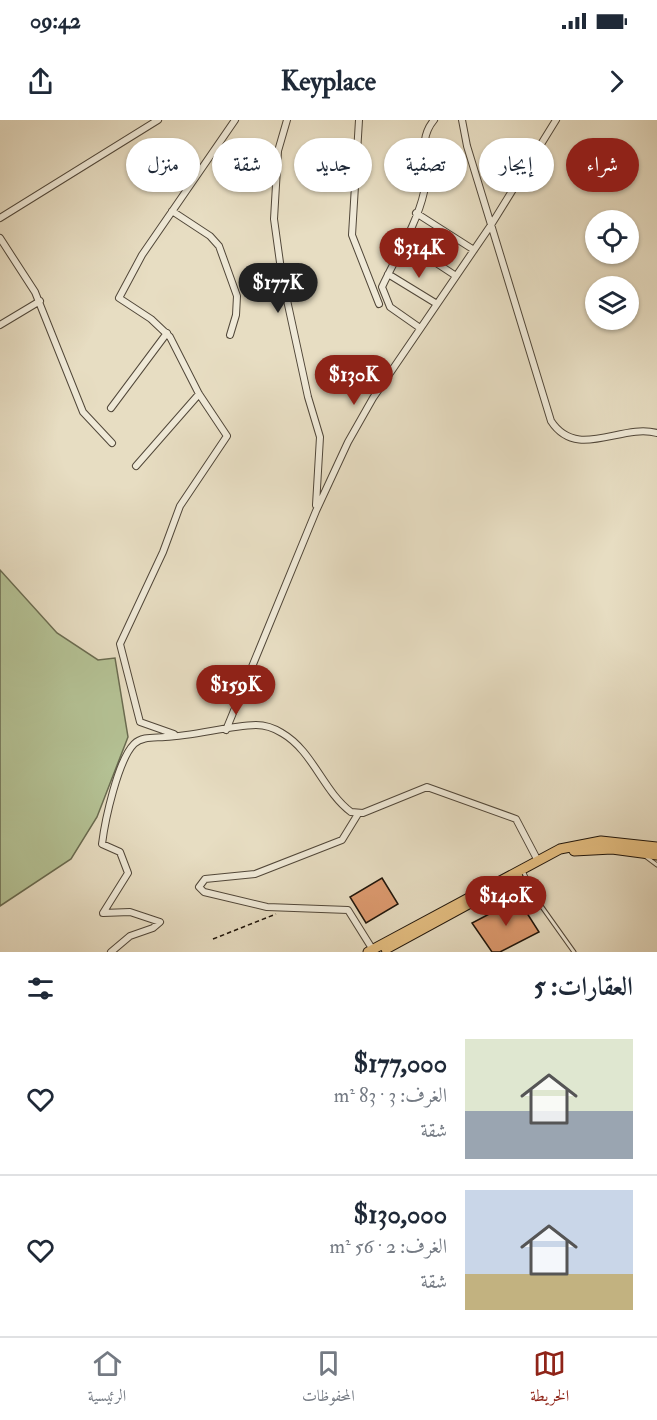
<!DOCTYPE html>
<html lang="ar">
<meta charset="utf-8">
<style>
body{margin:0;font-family:"IM FELL Double Pica",Amiri,serif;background:#f6f6f7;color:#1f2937;direction:rtl;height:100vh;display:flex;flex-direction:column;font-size:22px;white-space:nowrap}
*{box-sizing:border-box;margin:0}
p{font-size:20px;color:#747a83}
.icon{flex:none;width:33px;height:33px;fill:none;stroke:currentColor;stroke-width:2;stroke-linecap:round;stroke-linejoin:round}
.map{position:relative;height:832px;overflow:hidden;direction:ltr}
.drawer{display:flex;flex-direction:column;background:#fff;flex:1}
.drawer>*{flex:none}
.banner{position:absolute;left:18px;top:18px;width:621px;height:54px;direction:rtl;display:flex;gap:12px}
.fabs{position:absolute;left:585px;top:90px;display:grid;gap:12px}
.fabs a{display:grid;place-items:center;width:54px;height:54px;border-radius:50%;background:#fff;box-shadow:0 2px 4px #0004;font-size:30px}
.price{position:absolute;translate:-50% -51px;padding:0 14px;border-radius:21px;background:#8f2418;color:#fff;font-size:20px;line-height:39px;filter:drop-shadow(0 2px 3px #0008)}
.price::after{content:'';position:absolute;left:50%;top:36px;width:18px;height:14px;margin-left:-9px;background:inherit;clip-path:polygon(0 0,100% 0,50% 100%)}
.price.current{background:#222;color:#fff}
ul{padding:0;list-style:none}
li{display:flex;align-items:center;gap:18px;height:150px;padding:0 24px}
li+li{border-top:2px solid #e0e1e3}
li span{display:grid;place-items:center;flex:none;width:168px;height:120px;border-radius:0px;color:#555}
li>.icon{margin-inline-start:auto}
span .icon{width:72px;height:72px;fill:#fffc;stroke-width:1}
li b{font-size:26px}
h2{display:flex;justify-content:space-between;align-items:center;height:72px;padding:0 24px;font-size:26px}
.pill{padding:0 21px;border-radius:27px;background:#fff;box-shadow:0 2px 4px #0004;font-size:21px;line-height:54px}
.pill.current{background:#8f2418;color:#fff}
.status{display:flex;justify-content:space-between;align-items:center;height:42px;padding:0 30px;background:#fff;direction:ltr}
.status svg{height:16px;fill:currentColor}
header{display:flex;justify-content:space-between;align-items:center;height:78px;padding:0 24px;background:#fff;font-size:27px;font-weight:800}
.dock{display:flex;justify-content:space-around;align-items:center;height:84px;border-top:2px solid #e0e1e3;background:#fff;font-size:16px;color:#747a83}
.dock a{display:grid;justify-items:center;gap:3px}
.dock .current{color:#8f2418}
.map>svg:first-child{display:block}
.green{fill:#b4c194;stroke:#6a6b50;stroke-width:1.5}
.building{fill:#dd9a6f;stroke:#1f150b;stroke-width:1.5}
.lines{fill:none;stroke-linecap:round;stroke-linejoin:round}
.lane-casing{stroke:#514739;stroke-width:5}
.street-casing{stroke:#514739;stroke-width:8}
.primary-casing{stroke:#1f150b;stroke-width:11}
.path{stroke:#1f150b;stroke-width:1.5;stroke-dasharray:4.5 3;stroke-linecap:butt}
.lane{stroke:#efe9d7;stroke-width:3}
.street{stroke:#efe9d7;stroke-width:6}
.primary{stroke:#e4be81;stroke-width:9}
</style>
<div class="status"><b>09:42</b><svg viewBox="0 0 49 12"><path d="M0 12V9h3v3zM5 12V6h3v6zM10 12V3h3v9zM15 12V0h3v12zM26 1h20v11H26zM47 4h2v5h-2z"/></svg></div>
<header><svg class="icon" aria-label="forward" viewBox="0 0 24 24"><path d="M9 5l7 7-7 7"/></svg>Keyplace<svg class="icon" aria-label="share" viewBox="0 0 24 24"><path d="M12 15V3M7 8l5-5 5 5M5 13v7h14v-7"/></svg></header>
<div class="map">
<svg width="657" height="832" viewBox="0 0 657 832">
<rect width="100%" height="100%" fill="#e7ddc2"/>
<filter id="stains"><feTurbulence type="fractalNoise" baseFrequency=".00333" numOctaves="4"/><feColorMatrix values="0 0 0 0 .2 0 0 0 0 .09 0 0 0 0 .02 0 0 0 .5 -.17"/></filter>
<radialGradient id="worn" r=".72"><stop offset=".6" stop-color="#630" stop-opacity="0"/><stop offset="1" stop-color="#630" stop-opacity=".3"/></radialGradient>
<path class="green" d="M0,450l57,63 41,27 17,-2 13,79 -31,80 -26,42 -71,47z"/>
<path class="building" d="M382,758l16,26 -32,19 -16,-26z
M518,779l21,33 -39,20h-8l-20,-29z"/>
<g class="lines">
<defs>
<path id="lane" d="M645,736l12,9
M524,753l13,27 37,52"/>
<path id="street" d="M287,0l-9,31 -4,68 8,58 26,120 12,40 -4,68
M359,0l-7,115 27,69
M462,0l5,26 84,275c26,40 70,2 106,12
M172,91l38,25 9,10 18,50 -1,19 -6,20
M416,93l58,37
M0,98l158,-98
M0,118l35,54 48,120 29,31
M403,121l53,35
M388,154l49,30
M0,205l40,-24
M420,208l-30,-21 -8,-20c14,-30 35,-63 42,-95 5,-24 -8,-51 10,-72
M111,288l56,-75
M136,346l63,-72
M226,610l90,-219 32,-69 25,-44 118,-173 65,-105
M174,614l-34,-12 -20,-78 43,-92 17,-46 47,-70 -28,-42 -29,-57 -19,-18 -32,-21 23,-43 93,-135
M358,694l-16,26 -87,34 -50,5 -6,8 5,5 63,15 81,3 25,40
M111,832l19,-16 23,-8 7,-6 -30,-10 -27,1 25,-40 -8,-21 -18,-8c3,-24 16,-84 32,-100 8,-8 21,-6 31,-7 31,-1 61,-11 91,-12 10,0 18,3 26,8 31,18 41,58 69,79l12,1 64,-26 89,32 21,40"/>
<path id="primary" d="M574,731l38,-2 45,6
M386,829l132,-72
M368,832l192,-103 41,-8 56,6"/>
</defs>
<use href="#lane" class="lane-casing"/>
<use href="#street" class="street-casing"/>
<use href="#primary" class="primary-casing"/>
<path class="path" d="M213,819l63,-25"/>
<use href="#lane" class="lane"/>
<use href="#street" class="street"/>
<use href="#primary" class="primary"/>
</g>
<rect width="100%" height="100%" filter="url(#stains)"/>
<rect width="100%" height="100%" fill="url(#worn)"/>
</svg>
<div class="fabs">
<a><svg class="icon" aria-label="locate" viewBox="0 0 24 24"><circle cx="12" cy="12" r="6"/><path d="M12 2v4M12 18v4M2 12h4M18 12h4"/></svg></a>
<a><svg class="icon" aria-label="layers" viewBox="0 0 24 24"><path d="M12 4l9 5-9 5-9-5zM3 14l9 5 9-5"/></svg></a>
</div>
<b class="price" style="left:419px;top:159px">$314K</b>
<b class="price current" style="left:278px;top:194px">$177K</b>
<b class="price" style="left:354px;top:286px">$130K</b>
<b class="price" style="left:236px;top:596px">$159K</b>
<b class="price" style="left:506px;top:807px">$140K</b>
<div class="banner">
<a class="pill current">شراء</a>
<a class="pill">إيجار</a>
<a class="pill">تصفية</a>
<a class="pill">جديد</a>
<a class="pill">شقة</a>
<a class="pill">منزل</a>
</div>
</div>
<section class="drawer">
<h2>العقارات: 5<svg class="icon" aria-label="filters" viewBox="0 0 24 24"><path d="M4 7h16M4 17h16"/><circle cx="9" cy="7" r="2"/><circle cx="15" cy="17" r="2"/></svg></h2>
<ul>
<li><span style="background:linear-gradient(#dfe7d0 60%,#9aa5b1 0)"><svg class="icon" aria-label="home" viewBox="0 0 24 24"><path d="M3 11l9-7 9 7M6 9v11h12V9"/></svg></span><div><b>$177,000</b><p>الغرف: 3 · 83 m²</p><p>شقة</p></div><svg class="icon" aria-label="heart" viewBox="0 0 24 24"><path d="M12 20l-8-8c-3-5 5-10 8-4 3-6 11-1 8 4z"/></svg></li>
<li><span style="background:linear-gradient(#c9d6e8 70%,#c2b280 0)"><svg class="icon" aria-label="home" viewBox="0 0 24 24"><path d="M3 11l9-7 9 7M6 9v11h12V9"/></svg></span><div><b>$130,000</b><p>الغرف: 2 · 56 m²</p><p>شقة</p></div><svg class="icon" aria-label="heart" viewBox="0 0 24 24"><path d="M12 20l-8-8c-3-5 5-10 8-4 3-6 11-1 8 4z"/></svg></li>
</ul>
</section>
<nav class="dock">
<a class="current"><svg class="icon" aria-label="map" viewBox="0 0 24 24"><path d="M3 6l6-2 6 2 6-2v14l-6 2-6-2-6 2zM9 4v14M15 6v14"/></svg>الخريطة</a>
<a><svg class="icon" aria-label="saved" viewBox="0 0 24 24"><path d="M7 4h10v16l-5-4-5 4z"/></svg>المحفوظات</a>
<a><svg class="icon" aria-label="home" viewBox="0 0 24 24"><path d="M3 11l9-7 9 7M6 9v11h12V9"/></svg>الرئيسية</a>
</nav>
